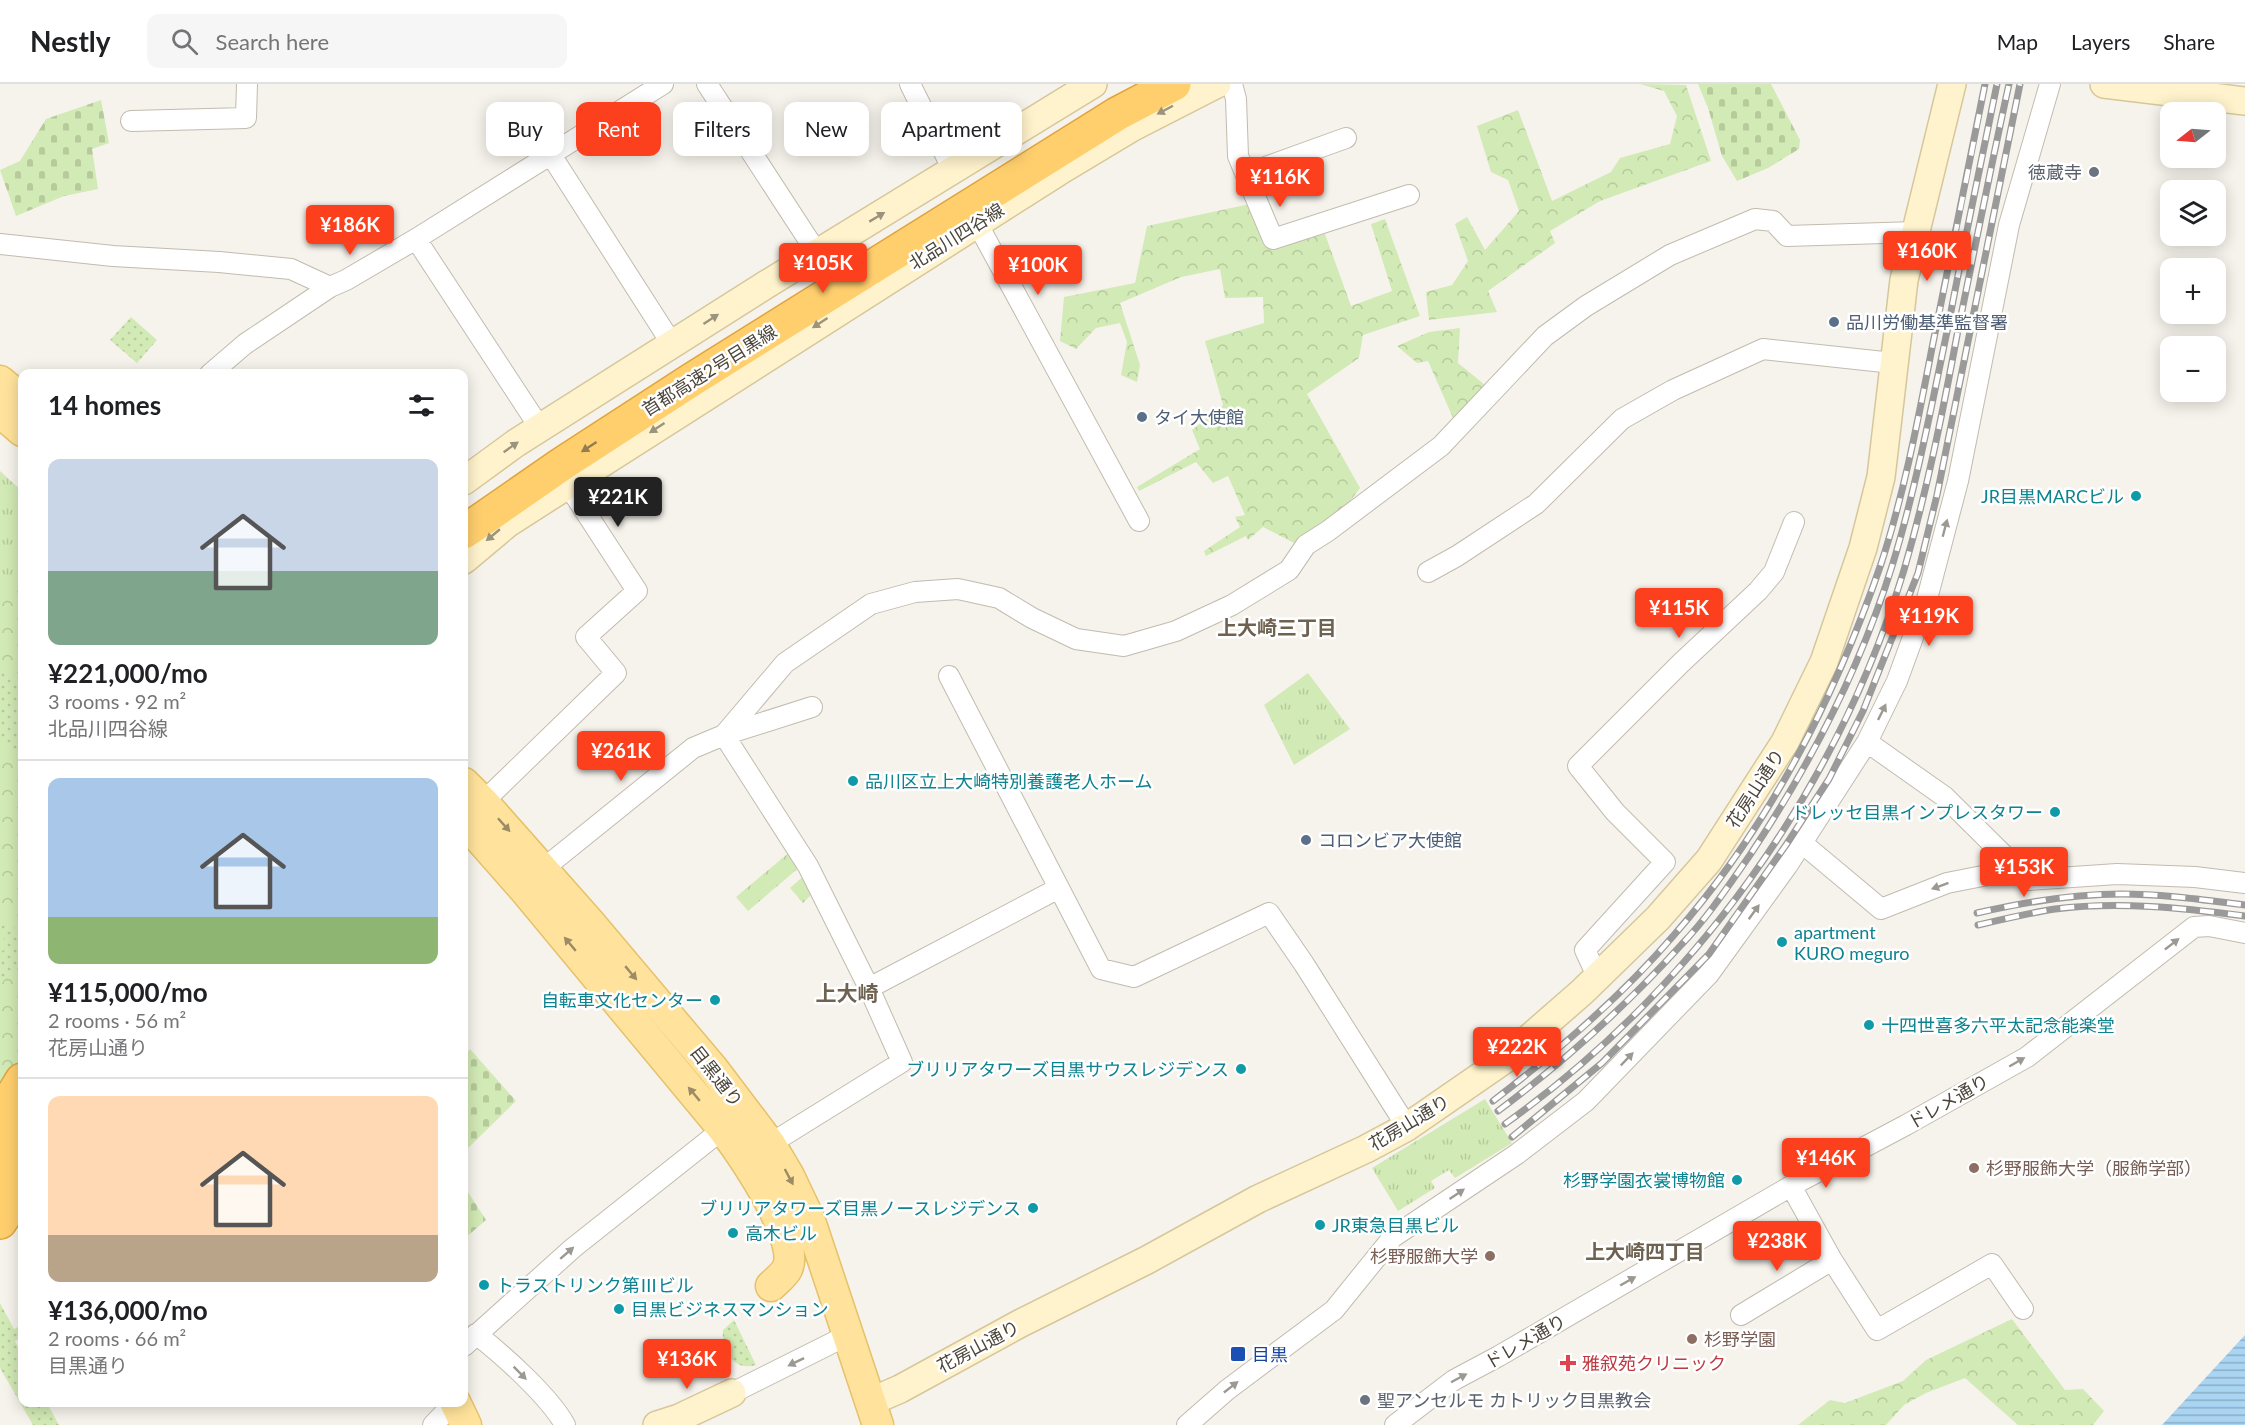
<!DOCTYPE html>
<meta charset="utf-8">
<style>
body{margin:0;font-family:Lato,"Noto Sans JP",sans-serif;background:#f6f6f6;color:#202124;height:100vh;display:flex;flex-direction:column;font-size:22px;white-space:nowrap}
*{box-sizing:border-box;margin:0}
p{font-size:20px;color:#757577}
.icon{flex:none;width:33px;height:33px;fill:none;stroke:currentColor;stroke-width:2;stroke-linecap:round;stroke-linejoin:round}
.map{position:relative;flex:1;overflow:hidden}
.drawer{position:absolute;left:18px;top:285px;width:450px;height:1038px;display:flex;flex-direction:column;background:#fff;border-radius:12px;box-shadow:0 3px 15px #0003}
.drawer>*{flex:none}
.hud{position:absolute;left:486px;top:18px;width:570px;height:54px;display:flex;gap:12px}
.needle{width:39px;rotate:253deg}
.tools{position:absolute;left:2160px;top:18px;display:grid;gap:12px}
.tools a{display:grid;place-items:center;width:66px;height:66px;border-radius:12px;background:#fff;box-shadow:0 3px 15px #0003;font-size:30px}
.price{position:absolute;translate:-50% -51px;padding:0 14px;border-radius:6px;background:#fc3f1d;color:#fff;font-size:20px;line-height:39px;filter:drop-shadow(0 2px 3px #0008)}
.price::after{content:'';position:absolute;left:50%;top:36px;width:18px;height:14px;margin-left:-9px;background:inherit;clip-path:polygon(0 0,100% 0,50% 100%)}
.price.current{background:#222;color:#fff}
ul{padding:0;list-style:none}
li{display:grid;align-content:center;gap:12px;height:318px;padding:0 30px}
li+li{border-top:2px solid #e0e0e0}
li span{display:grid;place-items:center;height:186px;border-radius:12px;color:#555}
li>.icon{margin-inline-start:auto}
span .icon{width:108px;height:108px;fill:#fffc;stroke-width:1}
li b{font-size:26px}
h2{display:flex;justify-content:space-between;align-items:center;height:72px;padding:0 30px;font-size:26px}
.pill{padding:0 21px;border-radius:12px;background:#fff;box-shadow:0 3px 15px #0003;font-size:21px;line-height:54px}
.pill.current{background:#fc3f1d;color:#fff}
header{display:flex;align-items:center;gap:36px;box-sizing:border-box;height:84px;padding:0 30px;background:#fff;border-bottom:2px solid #e0e0e0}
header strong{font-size:28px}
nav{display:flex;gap:33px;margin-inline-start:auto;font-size:21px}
.search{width:420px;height:54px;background:#f6f6f6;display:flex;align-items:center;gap:15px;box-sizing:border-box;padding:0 21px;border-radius:12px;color:#757577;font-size:22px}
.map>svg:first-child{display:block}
.grass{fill:url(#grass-tufts)}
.forest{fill:url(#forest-crowns)}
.cemetery{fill:url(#cemetery-stones)}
.garden{fill:url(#garden-dots)}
.water{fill:url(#water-rules)}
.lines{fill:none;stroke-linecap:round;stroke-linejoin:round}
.street-casing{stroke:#c2bbae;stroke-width:22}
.secondary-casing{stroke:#d6c79b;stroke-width:30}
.primary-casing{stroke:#e6c16a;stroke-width:33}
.highway-casing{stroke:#e0a43c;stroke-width:36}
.street{stroke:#fff;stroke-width:20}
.secondary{stroke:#fff3cd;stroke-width:27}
.primary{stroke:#ffe39c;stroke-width:30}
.highway{stroke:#ffcf6e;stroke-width:33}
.rail-casing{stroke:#9a9a9a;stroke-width:7}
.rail{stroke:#fff;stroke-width:4.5;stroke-dasharray:14;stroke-linecap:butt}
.oneway{fill:#9c937c}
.oneway2{fill:#937c4e}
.oneway3{fill:#9c9892}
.oneway4{fill:#9c8c66}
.worship-dot{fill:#6b7280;stroke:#fff;stroke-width:2}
.service-dot{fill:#5c6f8a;stroke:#fff;stroke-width:2}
.culture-dot{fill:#0f9aa8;stroke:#fff;stroke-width:2}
.education-dot{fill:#8d6e63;stroke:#fff;stroke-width:2}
.transit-dot{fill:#1a4fb4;stroke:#fff;stroke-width:2}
.health-dot{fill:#e0444e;stroke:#fff;stroke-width:2}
.labels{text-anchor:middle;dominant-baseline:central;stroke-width:5;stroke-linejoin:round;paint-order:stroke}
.worship-label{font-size:18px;fill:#5b616d;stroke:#fff;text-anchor:end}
.street-label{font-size:18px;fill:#4b4439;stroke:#fff}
.service-label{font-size:18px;fill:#4e5e75;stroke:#fff;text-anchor:start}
.culture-label{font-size:18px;fill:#0d838f;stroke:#fff;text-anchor:start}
.education-label{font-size:18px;fill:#785e54;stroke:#fff;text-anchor:start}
.transit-label{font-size:18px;fill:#164399;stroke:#fff;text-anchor:start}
.health-label{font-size:18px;fill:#be3a42;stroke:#fff;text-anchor:start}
.neighbourhood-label{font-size:20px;font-weight:bold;fill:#6e6250;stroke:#fff}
.quarter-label{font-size:21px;font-weight:bold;fill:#6e6250;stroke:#fff}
</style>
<header>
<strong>Nestly</strong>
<div class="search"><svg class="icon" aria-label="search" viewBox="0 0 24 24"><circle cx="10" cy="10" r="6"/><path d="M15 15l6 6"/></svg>Search here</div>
<nav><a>Map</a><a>Layers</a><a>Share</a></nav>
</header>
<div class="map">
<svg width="2245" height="1341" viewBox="0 0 2245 1341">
<defs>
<pattern id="grass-tufts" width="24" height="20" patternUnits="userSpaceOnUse" patternTransform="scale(1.5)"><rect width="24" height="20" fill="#d2eab5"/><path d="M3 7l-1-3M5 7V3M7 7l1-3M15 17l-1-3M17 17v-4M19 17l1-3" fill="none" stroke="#b6ca9c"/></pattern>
<pattern id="forest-crowns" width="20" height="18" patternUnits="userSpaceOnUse" patternTransform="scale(1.5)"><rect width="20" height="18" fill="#d2eab5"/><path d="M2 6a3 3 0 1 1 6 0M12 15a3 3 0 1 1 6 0" fill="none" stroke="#b6ca9c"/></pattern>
<pattern id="cemetery-stones" width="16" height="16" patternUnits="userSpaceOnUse" patternTransform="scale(1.5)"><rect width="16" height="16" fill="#d2eab5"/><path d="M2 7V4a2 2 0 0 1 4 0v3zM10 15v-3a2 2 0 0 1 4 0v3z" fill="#b6ca9c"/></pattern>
<pattern id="garden-dots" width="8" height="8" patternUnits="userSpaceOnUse" patternTransform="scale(1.5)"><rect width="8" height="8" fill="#d2eab5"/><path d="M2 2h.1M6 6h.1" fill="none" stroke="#b6ca9c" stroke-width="1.8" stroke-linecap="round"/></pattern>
<pattern id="water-rules" width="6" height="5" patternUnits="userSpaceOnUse" patternTransform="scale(1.5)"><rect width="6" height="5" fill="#a9d4f2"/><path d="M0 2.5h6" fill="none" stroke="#8caec5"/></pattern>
</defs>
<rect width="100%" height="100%" fill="#f6f3ec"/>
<path class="grass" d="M0,387l22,20v572l-22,6z
M1308,589l42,56 -56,36 -30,-60z
M791,767l10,15 -53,45 -12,-14z
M806,790l9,17 -12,12 -13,-15z
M1485,1015l27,44 -57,35 -6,-8 -18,11 4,7 -37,23 -26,-43z"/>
<path class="forest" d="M1640,0l46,1 25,76 -111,40 -50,30 5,12 -67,48 9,21 -68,8 -3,-28 26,-7 16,-24 -13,-37 12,-7 18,33 34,-39 -11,-31 -17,-8 -14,-46 41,-16 34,91 59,-29 9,-14 50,-14 7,-28 -13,-25z
M1250,120l22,45 53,-15 26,72 41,-15 -21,-67 14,-5 35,97 -57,19 -4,23 -52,36 53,94 -12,16 -54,39 -31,-16 -15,13 -2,-4 -40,20 -2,-5 36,-24 -5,-10 10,-2 -17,-39 -15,7 -17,-21 -57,29 -2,-4 63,-38 -8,-19 31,-25 -18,-64 59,-18 -1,-26 -38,1 -5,-29 -39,8 -61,26 20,62 -3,17 -16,-7 6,-33 -7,-19 -24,5 -20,21 -16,-8 4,-44 71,-14 12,-57z
M1460,244l-2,35 27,22 -32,33 -25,-57 -11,2 -20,-17 32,-14z
M22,493v106l-16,-11 -6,1v-93l9,9z
M0,654l20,25 2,22v279l-22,31v-111l18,-20 3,-32 -21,-14z
M2012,1235l53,71 18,-1 21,22 -11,14h-75l-53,-47 -39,15 -22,12 -18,20h-88l32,-25 15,3 58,-22 23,-21z"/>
<path class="cemetery" d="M1698,0h73l29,56 -1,9 -31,19 -31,13 -15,-25 -14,-48z
M101,16l8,43 -17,6 6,40 -34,7 -48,20 -16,-46 20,-9 26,-42z
M470,965l46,52 -52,51v-95z
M464,1102l22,34 -22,19z"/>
<path class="garden" d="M131,233l26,23 -20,23 -27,-23z
M6,588l16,11v102l-2,-22 -20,-25v-65z
M0,834l21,14 -3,32 -17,20 -1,-32 8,-4 -5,-11 -3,-2z
M0,1219l14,26 8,-4v12l-7,4 7,15v46l25,1 12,22h-26l-33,-57z
M734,1236l22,45c-23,7 -35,-15 -33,-35z"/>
<path class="water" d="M2245,1251v90h-83z"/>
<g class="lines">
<defs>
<path id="street" d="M707,0l110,169
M910,0l43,86
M1232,0l4,15 2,57 35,83 136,-44
M131,37l115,-3 1,-34
M551,71l121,189
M1246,90l100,-36
M977,139l162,298
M416,155l124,189
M0,160l113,12 106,6 72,7 39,18 16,-7 70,-41 247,-155
M210,290l35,-30 85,-57
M1428,488l29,-16 79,-52 86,-85 51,-29 90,-41 130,14
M949,592l152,293 33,8 135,-64 35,51 103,163
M724,651l61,-72 86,-59 44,-12 43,-3 41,9 33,20 44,21 48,7 52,-15 56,-26 57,-35 17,-25 22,-14 113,-85 104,-110 41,-30 84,-51 85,-36 18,2 14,15 129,-4
M724,651l84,131 61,122
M1867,658l78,55 84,83 88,-6 78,3 50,6
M483,718l133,-129 -30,-36 51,-46 -69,-106
M1802,759l79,66 66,-26 71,-14
M543,785l150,-121 31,-13 88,-28
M1598,894l-13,-28 80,-88 -50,-50 -37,-46 103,-103 77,-72 16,-19 20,-50
M770,1060l132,-82 -33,-74 190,-100
M1791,1102l41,74 45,70 115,-66 31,45
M1741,1231l91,-55
M476,1250c26,20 74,63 89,91
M464,1262l109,-98 150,-119
M732,1309l116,-58
M433,1341l22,-23
M1187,1341l40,-35 107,-80 59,-73 124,-83 69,-53 123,-127 78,-108 80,-124 30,-61 30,-82 31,-118 51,-256 41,-141
M1395,1341l59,-45 45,-24 292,-170 115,-61 121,-68 167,-130 15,-1 36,7"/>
<path id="secondary" d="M2104,0l141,17
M464,397l52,-38 251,-159 326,-200
M464,476l44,-37 550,-351 75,-45 84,-43
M870,1318l30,-13 121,-66 126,-63 111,-61 108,-50 41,-22 97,-67 78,-68 76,-74 51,-58 76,-118 39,-80 39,-114 18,-71 23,-197 48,-196
M657,1341l22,-7 53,-25"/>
<path id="primary" d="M0,297l22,18
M0,328l22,19
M464,699l19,19 107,121 124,147 56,74 19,32 20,42 69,207
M464,737l59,67 200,241c18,24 79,111 64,140 -3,6 -11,12 -16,17
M455,1318l11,23"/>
<path id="highway" d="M464,448l98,-68 131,-85 424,-265 57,-30
M0,1032l22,-36
M0,1069l22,-36
M0,1108l22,-35
M0,1138l22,-34"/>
</defs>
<use href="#street" class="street-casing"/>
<use href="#secondary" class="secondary-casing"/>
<use href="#primary" class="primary-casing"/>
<use href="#highway" class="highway-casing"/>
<use href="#street" class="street"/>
<use href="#secondary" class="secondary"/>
<use href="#primary" class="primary"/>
<use href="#highway" class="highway"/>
<defs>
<path id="rail" d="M1977,829c48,-11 96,-19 145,-19 41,0 82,6 123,11
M1978,841c26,-6 51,-12 77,-16 63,-8 128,-1 190,7
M1493,1017c65,-50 128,-104 181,-166 94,-107 161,-237 207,-371 23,-70 37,-144 51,-216 18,-88 36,-176 53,-264
M1498,1027c67,-50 128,-105 184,-167 26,-27 47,-59 68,-89 60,-90 111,-188 143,-292 24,-79 39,-160 56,-241 15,-80 32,-159 48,-238
M1505,1040c188,-134 332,-334 399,-554 23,-79 39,-159 54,-240 17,-82 33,-164 51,-246
M1512,1053l90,-74 107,-109 77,-109 43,-66 34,-68 55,-138 19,-78 83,-411"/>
</defs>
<use href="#rail" class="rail-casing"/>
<use href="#rail" class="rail"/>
</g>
<defs><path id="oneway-solid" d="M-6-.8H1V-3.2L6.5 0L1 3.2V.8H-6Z" transform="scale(1.5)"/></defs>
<g class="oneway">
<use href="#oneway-solid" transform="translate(1165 26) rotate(152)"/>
<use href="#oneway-solid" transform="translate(877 133) rotate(-31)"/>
<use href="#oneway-solid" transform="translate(711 235) rotate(-33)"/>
<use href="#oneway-solid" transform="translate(820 239) rotate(147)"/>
<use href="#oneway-solid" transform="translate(657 344) rotate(147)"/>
<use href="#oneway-solid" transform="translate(511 363) rotate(-35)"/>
<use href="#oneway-solid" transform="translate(493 451) rotate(140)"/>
</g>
<use class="oneway2" href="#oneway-solid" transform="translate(589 363) rotate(147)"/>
<g class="oneway3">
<use href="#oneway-solid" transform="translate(1945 444) rotate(-75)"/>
<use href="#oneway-solid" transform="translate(1882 628) rotate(-64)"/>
<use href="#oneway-solid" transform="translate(1940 802) rotate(160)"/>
<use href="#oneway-solid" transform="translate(1754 828) rotate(-54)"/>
<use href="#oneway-solid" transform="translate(2172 860) rotate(-38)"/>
<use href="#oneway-solid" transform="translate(1627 975) rotate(-46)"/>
<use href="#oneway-solid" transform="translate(2017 978) rotate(-30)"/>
<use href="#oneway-solid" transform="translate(1457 1110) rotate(-34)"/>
<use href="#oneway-solid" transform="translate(567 1169) rotate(-41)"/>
<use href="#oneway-solid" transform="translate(1628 1197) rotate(-30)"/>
<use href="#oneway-solid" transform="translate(796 1278) rotate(154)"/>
<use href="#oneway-solid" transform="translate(520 1289) rotate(45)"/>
<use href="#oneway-solid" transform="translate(1459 1294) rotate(-28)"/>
<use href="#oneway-solid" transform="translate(1231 1303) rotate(-38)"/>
</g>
<g class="oneway4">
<use href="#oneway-solid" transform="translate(504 741) rotate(48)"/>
<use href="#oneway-solid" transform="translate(570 860) rotate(-130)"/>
<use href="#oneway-solid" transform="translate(631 889) rotate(50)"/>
<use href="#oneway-solid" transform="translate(694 1010) rotate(-130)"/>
<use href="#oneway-solid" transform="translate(789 1093) rotate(62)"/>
</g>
<g class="worship-dot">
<circle cx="2094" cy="88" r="6"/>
<circle cx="1365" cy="1316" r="6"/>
</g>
<g class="service-dot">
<circle cx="1834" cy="238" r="6"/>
<circle cx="1142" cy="333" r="6"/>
<circle cx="1306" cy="756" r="6"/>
</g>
<g class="culture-dot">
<circle cx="2136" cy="412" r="6"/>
<circle cx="853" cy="697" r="6"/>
<circle cx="2055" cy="728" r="6"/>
<circle cx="1782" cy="858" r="6"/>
<circle cx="715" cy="916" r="6"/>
<circle cx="1869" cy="941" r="6"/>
<circle cx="1241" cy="985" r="6"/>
<circle cx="1737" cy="1096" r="6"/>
<circle cx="1033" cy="1124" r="6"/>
<circle cx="1320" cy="1141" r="6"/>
<circle cx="733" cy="1149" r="6"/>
<circle cx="484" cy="1201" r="6"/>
<circle cx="619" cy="1225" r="6"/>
</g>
<g class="education-dot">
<circle cx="1974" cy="1084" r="6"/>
<circle cx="1490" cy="1172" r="6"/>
<circle cx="1692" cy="1255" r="6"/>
</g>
<rect class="transit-dot" x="1230" y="1262" width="16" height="16" rx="3"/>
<path class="health-dot" d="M1565 1270h6v6h6v6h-6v6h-6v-6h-6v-6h6z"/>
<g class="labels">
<g class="worship-label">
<text x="2082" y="88">徳蔵寺</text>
<text x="1377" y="1316" text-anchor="start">聖アンセルモ カトリック目黒教会</text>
</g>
<g class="street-label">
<text transform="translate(956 152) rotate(-32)">北品川四谷線</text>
<text transform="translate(709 286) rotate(-32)">首都高速2号目黒線</text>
<text transform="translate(1755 704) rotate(-57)">花房山通り</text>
<text transform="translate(717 992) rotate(52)">目黒通り</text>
<text transform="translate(1948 1017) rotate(-30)">ドレメ通り</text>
<text transform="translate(1409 1038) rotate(-31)">花房山通り</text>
<text transform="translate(1525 1257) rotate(-30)">ドレメ通り</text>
<text transform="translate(978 1262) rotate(-28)">花房山通り</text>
</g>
<g class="service-label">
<text x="1846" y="238">品川労働基準監督署</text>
<text x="1154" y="333">タイ大使館</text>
<text x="1318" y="756">コロンビア大使館</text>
</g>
<g class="culture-label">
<text x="2124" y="412" text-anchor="end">JR目黒MARCビル</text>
<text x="865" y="697">品川区立上大崎特別養護老人ホーム</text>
<text x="2043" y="728" text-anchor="end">ドレッセ目黒インプレスタワー</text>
<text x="1794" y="848">apartment<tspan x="1794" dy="21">KURO meguro</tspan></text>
<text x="703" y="916" text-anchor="end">自転車文化センター</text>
<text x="1881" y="941">十四世喜多六平太記念能楽堂</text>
<text x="1229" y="985" text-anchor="end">ブリリアタワーズ目黒サウスレジデンス</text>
<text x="1725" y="1096" text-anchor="end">杉野学園衣裳博物館</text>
<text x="1021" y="1124" text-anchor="end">ブリリアタワーズ目黒ノースレジデンス</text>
<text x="1332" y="1141">JR東急目黒ビル</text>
<text x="745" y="1149">高木ビル</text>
<text x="496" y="1201">トラストリンク第Ⅲビル</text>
<text x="631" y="1225">目黒ビジネスマンション</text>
</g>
<g class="education-label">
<text x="1986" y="1084">杉野服飾大学（服飾学部）</text>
<text x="1478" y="1172" text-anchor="end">杉野服飾大学</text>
<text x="1704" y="1255">杉野学園</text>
</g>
<g class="transit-label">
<text x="1252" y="1270">目黒</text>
</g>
<g class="health-label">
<text x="1582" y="1279">雅叙苑クリニック</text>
</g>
<g class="neighbourhood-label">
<text x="1277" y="543">上大崎三丁目</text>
<text x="1645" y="1167">上大崎四丁目</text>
</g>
<g class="quarter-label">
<text x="847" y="908">上大崎</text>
</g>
</g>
</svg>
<div class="tools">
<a><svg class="needle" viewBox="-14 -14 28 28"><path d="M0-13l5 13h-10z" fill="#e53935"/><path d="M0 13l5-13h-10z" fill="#757577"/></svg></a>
<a><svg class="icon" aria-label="layers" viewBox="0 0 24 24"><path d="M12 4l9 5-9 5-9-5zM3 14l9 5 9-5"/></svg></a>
<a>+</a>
<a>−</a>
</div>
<b class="price" style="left:1280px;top:124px">¥116K</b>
<b class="price" style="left:350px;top:172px">¥186K</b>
<b class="price" style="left:1927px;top:198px">¥160K</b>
<b class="price" style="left:823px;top:210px">¥105K</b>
<b class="price" style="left:1038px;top:212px">¥100K</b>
<b class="price current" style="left:618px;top:444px">¥221K</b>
<b class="price" style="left:1679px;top:555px">¥115K</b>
<b class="price" style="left:1929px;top:563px">¥119K</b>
<b class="price" style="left:621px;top:698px">¥261K</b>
<b class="price" style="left:2024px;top:814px">¥153K</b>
<b class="price" style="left:1517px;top:994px">¥222K</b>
<b class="price" style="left:1826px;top:1105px">¥146K</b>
<b class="price" style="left:1777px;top:1188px">¥238K</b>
<b class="price" style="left:687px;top:1306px">¥136K</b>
<div class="hud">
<a class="pill">Buy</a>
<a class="pill current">Rent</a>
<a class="pill">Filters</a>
<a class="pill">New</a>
<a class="pill">Apartment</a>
</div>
<section class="drawer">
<h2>14 homes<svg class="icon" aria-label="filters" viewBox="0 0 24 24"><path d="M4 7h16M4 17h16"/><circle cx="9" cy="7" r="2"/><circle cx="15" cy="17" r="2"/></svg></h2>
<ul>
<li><span style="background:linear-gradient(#c9d6e8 60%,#7fa58c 0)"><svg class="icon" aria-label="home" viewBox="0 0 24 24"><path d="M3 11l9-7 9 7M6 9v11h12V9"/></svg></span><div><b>¥221,000/mo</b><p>3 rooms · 92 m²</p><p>北品川四谷線</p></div></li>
<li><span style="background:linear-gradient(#a9c7e8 75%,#8fb573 0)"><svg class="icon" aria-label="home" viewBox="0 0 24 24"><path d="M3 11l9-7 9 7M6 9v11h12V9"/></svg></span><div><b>¥115,000/mo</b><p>2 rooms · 56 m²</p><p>花房山通り</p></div></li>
<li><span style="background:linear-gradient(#ffd9b3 75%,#b9a48a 0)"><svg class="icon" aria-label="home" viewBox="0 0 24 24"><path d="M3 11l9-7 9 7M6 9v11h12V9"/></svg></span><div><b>¥136,000/mo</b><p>2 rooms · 66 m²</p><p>目黒通り</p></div></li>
</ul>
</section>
</div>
